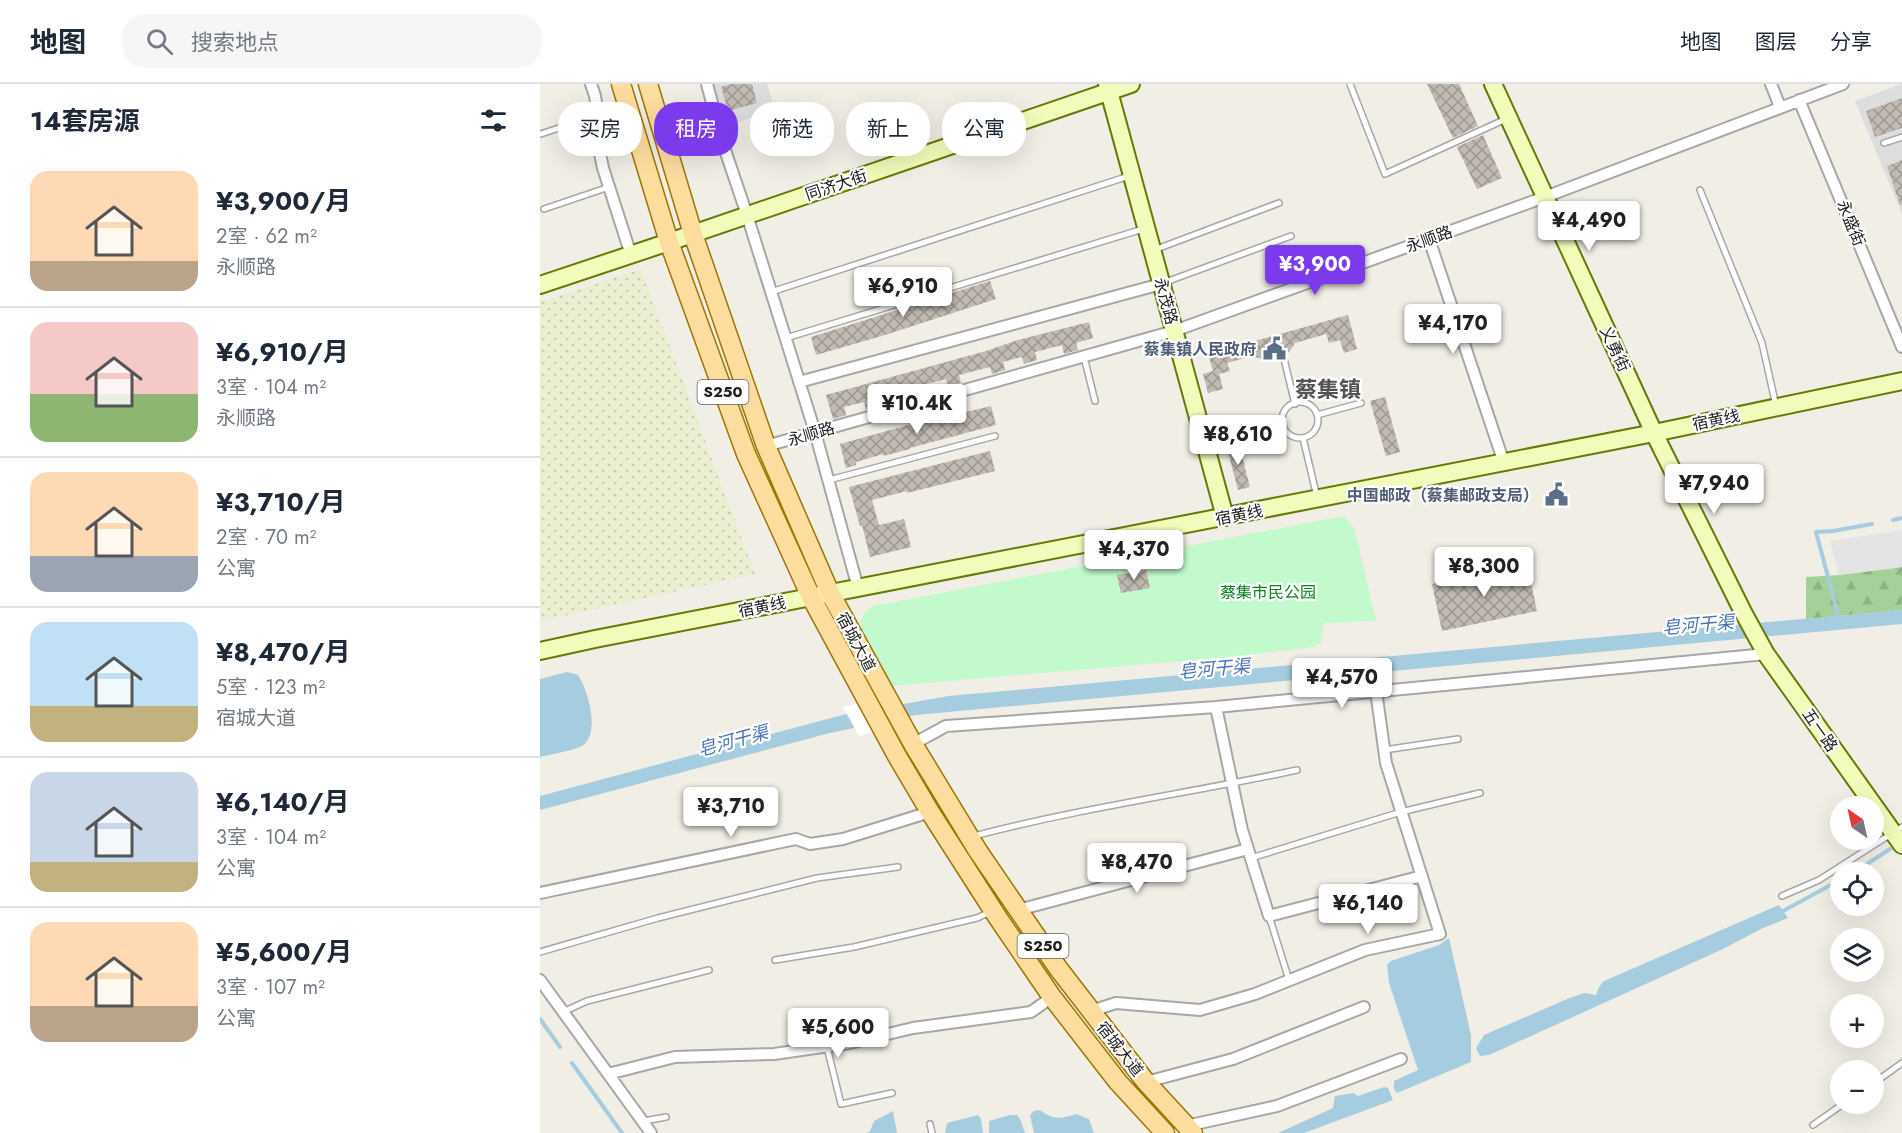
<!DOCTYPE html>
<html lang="zh">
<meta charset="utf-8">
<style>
body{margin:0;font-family:Jost,"Noto Sans SC",sans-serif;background:#f6f6f7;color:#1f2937;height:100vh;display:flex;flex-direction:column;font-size:22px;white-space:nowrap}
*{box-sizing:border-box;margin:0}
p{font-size:20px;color:#747a83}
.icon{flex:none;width:33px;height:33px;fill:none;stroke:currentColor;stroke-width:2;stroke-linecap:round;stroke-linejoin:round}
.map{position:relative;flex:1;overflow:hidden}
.details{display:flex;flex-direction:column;background:#fff;width:540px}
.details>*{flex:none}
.top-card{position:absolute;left:18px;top:18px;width:570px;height:54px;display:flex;gap:12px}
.needle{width:39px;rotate:326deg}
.tools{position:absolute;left:1290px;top:712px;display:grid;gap:12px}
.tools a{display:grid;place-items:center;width:54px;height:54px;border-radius:50%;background:#fff;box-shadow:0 6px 24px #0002;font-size:30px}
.price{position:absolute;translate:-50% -51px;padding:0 14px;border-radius:6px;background:#fff;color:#222;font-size:20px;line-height:39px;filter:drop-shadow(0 2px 3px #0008)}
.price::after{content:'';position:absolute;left:50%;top:36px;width:18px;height:14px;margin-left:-9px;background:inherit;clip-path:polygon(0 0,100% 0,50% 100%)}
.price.active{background:#7c3aed;color:#fff}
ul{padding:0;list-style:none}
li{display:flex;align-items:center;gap:18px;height:150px;padding:0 30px}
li+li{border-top:2px solid #e0e1e3}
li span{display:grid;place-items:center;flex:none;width:168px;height:120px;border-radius:18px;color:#555}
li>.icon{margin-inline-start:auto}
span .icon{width:72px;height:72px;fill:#fffc;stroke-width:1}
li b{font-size:26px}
h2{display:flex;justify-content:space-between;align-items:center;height:72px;padding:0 30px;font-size:26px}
.tag{padding:0 21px;border-radius:24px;background:#fff;box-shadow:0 6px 24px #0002;font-size:21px;line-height:54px}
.tag.active{background:#7c3aed;color:#fff}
header{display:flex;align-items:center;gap:36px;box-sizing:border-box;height:84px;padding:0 30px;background:#fff;border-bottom:2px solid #e0e1e3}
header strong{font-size:28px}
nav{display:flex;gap:33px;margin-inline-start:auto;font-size:21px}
.search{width:420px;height:54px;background:#f6f6f7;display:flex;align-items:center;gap:15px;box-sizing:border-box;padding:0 21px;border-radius:24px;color:#747a83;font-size:22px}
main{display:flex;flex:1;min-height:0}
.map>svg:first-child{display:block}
.residential{fill:#dedddd}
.farmland{fill:url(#farmland-dots)}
.forest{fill:url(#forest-firs)}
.park{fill:#c3facd}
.parking{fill:#e4e4e4}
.water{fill:#a6cddf}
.pier{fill:#fff}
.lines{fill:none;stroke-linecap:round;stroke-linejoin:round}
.stream{stroke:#a6cddf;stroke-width:4}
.building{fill:url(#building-cross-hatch)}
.lane-casing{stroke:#a7a7a7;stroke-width:8}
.street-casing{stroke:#a7a7a7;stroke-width:14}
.secondary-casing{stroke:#637b03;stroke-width:20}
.primary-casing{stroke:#9c7600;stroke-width:21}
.lane{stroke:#fff;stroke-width:5}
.street{stroke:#fff;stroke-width:10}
.secondary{stroke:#f2fbba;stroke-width:16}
.primary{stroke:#fddd9e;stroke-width:18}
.labels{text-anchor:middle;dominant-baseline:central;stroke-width:4.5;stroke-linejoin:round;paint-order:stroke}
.shield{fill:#fff;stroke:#636363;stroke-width:1.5}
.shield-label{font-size:15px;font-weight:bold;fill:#202020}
.street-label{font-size:16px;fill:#202020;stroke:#fff}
.service-label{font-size:16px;font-weight:bold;fill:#4e5e75;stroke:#fff;text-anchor:end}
.park-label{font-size:16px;fill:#0a821e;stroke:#fff}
.water-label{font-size:18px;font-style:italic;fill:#4a75b2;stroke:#fff}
.district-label{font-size:22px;font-weight:bold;fill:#535353;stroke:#fff}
</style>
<header>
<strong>地图</strong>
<div class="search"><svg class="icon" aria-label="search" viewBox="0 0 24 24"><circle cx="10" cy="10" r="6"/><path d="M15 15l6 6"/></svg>搜索地点</div>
<nav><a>地图</a><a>图层</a><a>分享</a></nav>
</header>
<main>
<section class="details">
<h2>14套房源<svg class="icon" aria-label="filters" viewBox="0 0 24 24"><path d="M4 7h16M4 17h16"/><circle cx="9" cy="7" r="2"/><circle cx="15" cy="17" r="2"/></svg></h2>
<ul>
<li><span style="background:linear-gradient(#ffd9b3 75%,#b9a48a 0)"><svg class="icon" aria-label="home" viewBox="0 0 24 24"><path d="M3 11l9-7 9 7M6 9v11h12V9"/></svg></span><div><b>¥3,900/月</b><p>2室 · 62 m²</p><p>永顺路</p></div></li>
<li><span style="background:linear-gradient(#f6c9c9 60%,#8fb573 0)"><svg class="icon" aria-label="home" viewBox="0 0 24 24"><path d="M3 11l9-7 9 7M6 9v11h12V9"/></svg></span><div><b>¥6,910/月</b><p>3室 · 104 m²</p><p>永顺路</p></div></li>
<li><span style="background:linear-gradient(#ffd9b3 70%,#9aa5b1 0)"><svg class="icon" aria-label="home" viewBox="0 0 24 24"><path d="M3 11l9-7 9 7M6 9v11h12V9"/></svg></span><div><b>¥3,710/月</b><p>2室 · 70 m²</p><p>公寓</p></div></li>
<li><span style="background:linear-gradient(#bfe0f5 70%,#c2b280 0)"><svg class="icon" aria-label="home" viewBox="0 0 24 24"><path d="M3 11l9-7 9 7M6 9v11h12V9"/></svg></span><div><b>¥8,470/月</b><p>5室 · 123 m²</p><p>宿城大道</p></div></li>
<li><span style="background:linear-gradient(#c9d6e8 75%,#c2b280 0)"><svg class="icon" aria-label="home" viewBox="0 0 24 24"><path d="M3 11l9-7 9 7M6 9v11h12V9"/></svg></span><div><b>¥6,140/月</b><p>3室 · 104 m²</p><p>公寓</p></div></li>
<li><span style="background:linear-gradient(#ffd9b3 70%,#b9a48a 0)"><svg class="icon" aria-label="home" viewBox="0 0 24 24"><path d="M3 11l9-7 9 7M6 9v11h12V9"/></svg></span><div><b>¥5,600/月</b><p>3室 · 107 m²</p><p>公寓</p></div></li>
</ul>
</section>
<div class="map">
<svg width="1362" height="1049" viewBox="0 0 1362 1049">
<defs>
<pattern id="farmland-dots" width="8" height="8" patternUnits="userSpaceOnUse" patternTransform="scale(1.5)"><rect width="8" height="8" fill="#eaefd1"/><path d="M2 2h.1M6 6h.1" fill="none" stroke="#c8cdb3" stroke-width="1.8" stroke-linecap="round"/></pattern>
<pattern id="forest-firs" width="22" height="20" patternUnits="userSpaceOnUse" patternTransform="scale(1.5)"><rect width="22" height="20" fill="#a5d09a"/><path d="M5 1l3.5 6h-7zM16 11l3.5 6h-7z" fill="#8eb284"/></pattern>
<pattern id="building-cross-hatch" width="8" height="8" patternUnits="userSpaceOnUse" patternTransform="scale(1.5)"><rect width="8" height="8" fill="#c1bab2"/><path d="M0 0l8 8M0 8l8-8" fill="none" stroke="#9c9790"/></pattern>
</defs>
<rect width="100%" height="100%" fill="#f1eee6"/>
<path class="residential" d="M173,0h54l8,25 -47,17z
M1362,0v130l-47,-113z"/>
<path class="farmland" d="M101,185l114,305 -215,47v-319z"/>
<path class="forest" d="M1362,483v43l-96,9v-42l33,-2z"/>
<path class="park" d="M804,432l11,14 21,91 -53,2 -2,19 -7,5 -85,10 -338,29 -28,-53 -3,-11 6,-11 7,-5z"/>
<path class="parking" d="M1362,446v37l-63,8 -9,-34z"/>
<path class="water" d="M1362,526v14l-986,91 -86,18 -290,77v-14l306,-82 103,-18z
M27,588l11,3c10,15 23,59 4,71 -7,4 -33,9 -42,11v-78z
M1239,821l9,13 -27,11 -38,20 -234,106 -9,1 -4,-8 8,-13 83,-36 17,-6 12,2 3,-8 5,-6z
M909,854l22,97v27l-74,31 -3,-4v-8l24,-11 -29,-87 -2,-18 4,-4 48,-16z
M844,1003l4,1 5,12 -89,33h-26l55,-25 2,-12 18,-3 5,3z
M500,1026c13,10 21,9 36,4l13,5 5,14h-60l-4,-18 4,-4z
M353,1027l4,22h-31l4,-2 4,-10z
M438,1031l3,4 2,14h-38l2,-10z
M470,1031h7l4,6 4,12h-36v-12z"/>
<path class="pier" d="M353,610l16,29 -50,13 -16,-29z"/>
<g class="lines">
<path class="stream" d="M1353,436l9,-2
M1298,535l-2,-12 -20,-75 17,-1 39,-7
M1313,789l37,-24
M1243,827l57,-31
M0,935l20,28
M32,979l50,70"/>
</g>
<path class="building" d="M191,0h21l5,19 -29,8 -7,-24z
M887,0h32l19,42 -25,12z
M1362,14v30l-27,9 -9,-26z
M943,51l19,43 -25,11 -20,-42z
M1362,76v45h-2l-13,-39z
M450,197l6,18 -111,36 -69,20 -5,-18z
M808,231l9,34 -13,4 -4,-13 -11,3 -3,-9 -31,9 -6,9 -27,7 -10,-3 -25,7 3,8 -11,3 4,15 -15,4 -5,-19 10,-3 -5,-17z
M549,238l4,16 -17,5 2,7 -14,4 -2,-9 -27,7 2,8 -13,4 -2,-7 -19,5 2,8 -13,4 -2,-7 -31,8 2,8 -13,3 -2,-7 -24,6 2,8 -13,4 -2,-8 -31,8 2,8 -14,4 -2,-7 -20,5 2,8 -13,4 -7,-24 160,-44 32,-11z
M845,313l15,55 -14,4 -16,-55z
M451,322l5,19 -86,23v1l-27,7v-2l-27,8v3l-10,3 -6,-24 126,-35v3z
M698,357l12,46 -12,3 -12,-46z
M450,367l5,20 -88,22v-2l-35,9 7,25 25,-6 7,28 -41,10 -8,-32 -2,1 -11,-39z
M987,480l10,47 -95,20 -10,-47z
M606,486l4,18 -29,5 -4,-18z"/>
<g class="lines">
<defs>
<path id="lane" d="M810,0l35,90 121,-55
M1,50l57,-19
M1344,59l18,-6
M1160,106l62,153 14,63
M4,125l65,-22
M614,166l125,-47
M623,199l128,-47
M231,208l358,-116
M246,254l357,-109
M544,273l11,44
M744,275l11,45
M742 336a18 18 0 1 1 36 0a18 18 0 1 1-36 0Z
M777,331l44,-12
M705,351l37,-11
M763,354l14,59
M289,396l166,-44
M844,666l74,-11
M434,752c106,-28 216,-43 323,-66
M711,774l150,-46 79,-19
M1242,812l37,-16 83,-53
M729,832l20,64
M0,868l118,-34 159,-40 81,-11
M235,876l79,-13 123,-29 13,-6
M23,928l24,-11 122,-31
M287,963l14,57 51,-11
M1334,999l28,-20
M104,1037l22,-4
M390,1040l2,9
M1273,1041l30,-21"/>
<path id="street" d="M51,0l4,12 3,19v29l5,24 28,87
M167,0l16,60 24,71 68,217 43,156
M1231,0l9,23
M1259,16l103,247
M889,155l75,224
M259,298l362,-98
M226,362l408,-115 371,-134 298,-113
M676,623l26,123 27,86 153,-40
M373,660l33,-18 270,-19 550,-53
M0,809l256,-54 14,5 33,-5 87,-27
M478,826l230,-61
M0,896l111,153
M551,927l25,-8 84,7 55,-16 110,-44 75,-16 -54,-171 -10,-72
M68,990l67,-17 99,-3 76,-11 63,-15 118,-16 21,-15
M606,998l87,-23 131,-52
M646,1042l91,-20 124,-47"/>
<path id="secondary" d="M567,0l118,433
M953,0l161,349 89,179 23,42 136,191
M0,201l129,-43 462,-158
M0,567l55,-12 1059,-206 248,-52"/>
<path id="primary" d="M81,0l48,158 77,212 65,143 86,159 33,56 68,106 54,79 66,85 47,51
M108,0l45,150 73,212 64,147 83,151 65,107 80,117 88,114 47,51"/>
</defs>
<use href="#lane" class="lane-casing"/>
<use href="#street" class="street-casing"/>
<use href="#secondary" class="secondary-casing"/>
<use href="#primary" class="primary-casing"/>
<use href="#lane" class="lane"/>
<use href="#street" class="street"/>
<use href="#secondary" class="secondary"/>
<use href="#primary" class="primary"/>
</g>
<defs>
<symbol id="civic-bare" viewBox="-9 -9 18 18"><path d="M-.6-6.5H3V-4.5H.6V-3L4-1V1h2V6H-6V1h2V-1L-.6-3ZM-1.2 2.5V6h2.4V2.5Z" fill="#5c6f8a" stroke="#fff" stroke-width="2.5" paint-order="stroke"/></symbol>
</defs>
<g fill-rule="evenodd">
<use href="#civic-bare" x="718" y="248" width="33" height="33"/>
<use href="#civic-bare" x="1000" y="394" width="33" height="33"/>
</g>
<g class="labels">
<g class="shield">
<rect x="157.5" y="296" width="51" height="24" rx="4.5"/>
<rect x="477.5" y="850" width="51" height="24" rx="4.5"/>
</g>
<g class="shield-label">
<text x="183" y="308">S250</text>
<text x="503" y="862">S250</text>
</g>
<g class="street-label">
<text transform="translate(296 101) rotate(-19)">同济大街</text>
<text transform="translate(1311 139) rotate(68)">永盛街</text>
<text transform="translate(889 155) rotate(-20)">永顺路</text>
<text transform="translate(626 217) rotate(75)">永茂路</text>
<text transform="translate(1075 265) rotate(65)">义勇街</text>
<text transform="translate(1176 336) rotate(-12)">宿黄线</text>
<text transform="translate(271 350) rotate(-16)">永顺路</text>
<text transform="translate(699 431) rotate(-11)">宿黄线</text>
<text transform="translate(222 523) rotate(-11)">宿黄线</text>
<text transform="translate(316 558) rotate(62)">宿城大道</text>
<text transform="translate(1280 646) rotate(55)">五一路</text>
<text transform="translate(580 965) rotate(52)">宿城大道</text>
</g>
<g class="service-label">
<text x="716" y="265">蔡集镇人民政府</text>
<text x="999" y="411">中国邮政（蔡集邮政支局）</text>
</g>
<g class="park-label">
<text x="728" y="508">蔡集市民公园</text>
</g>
<g class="water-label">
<text transform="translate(1158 541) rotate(-5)">皂河干渠</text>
<text transform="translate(674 585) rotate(-5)">皂河干渠</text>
<text transform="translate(193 657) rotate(-15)">皂河干渠</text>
</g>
<g class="district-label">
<text x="788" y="305">蔡集镇</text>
</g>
</g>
</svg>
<div class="tools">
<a><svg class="needle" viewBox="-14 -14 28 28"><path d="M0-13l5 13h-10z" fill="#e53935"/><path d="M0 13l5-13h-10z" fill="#747a83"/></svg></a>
<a><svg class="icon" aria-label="locate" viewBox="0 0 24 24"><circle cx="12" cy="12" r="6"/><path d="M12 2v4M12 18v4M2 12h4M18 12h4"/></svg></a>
<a><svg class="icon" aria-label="layers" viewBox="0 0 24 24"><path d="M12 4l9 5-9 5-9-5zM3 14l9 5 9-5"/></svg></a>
<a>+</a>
<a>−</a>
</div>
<b class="price" style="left:1049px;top:168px">¥4,490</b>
<b class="price active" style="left:775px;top:212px">¥3,900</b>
<b class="price" style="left:363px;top:234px">¥6,910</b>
<b class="price" style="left:913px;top:271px">¥4,170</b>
<b class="price" style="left:377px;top:351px">¥10.4K</b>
<b class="price" style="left:698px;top:382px">¥8,610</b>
<b class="price" style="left:1174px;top:431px">¥7,940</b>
<b class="price" style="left:594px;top:497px">¥4,370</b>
<b class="price" style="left:944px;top:514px">¥8,300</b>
<b class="price" style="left:802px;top:625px">¥4,570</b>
<b class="price" style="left:191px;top:754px">¥3,710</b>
<b class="price" style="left:597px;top:810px">¥8,470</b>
<b class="price" style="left:828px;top:851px">¥6,140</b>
<b class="price" style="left:298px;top:975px">¥5,600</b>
<div class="top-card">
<a class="tag">买房</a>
<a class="tag active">租房</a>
<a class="tag">筛选</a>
<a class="tag">新上</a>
<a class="tag">公寓</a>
</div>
</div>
</main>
